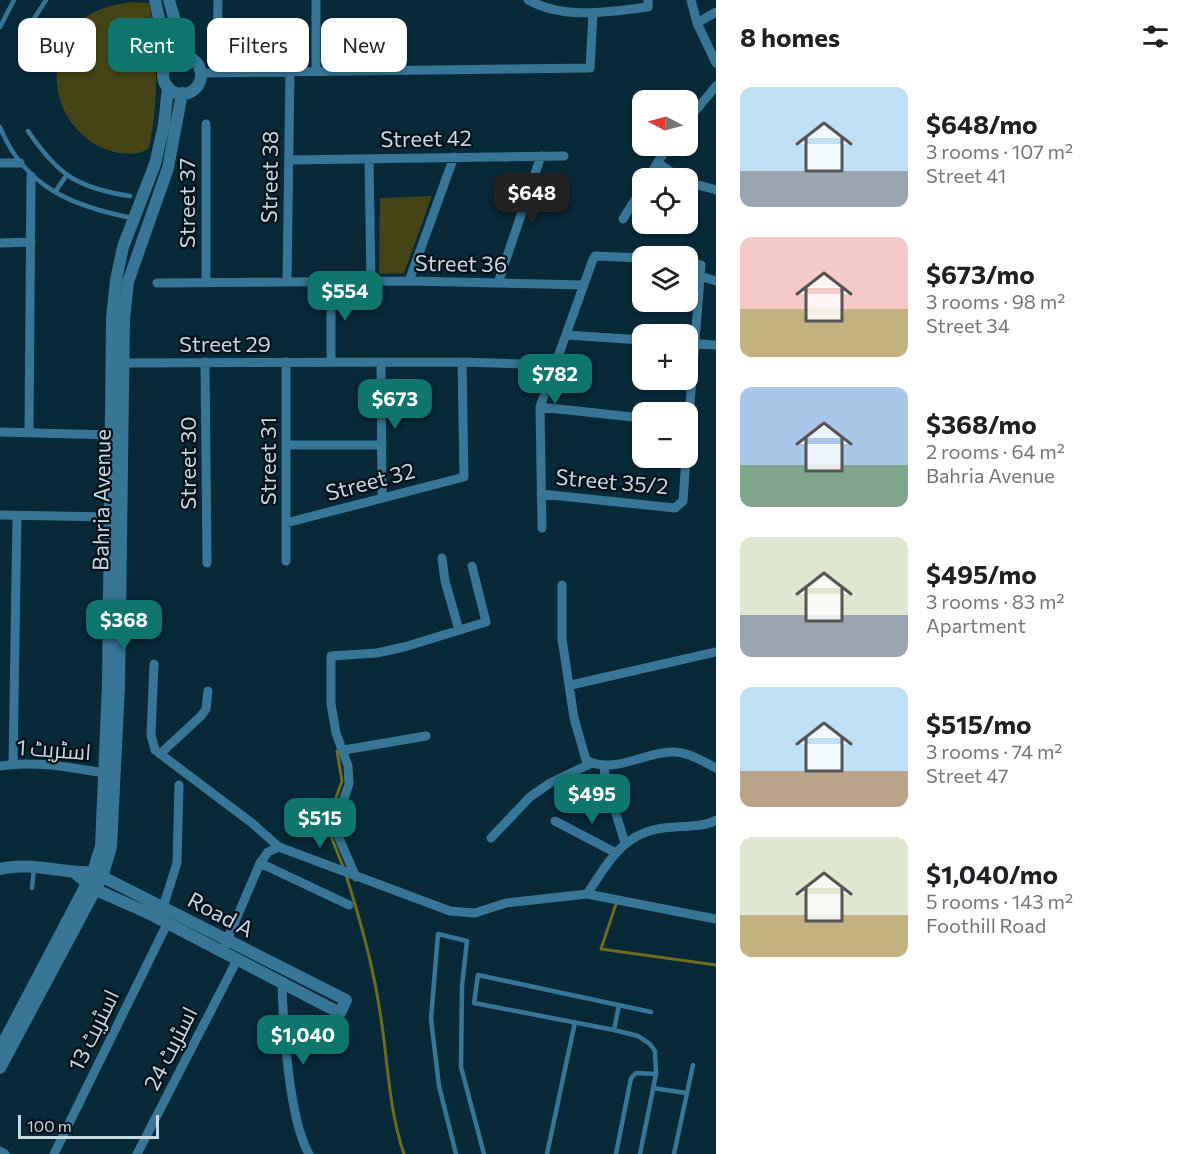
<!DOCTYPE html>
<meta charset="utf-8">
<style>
body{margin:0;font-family:Commissioner,Cairo,sans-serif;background:#f6f6f6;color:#202124;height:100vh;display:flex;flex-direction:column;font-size:22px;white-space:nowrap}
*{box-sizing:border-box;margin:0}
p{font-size:20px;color:#757577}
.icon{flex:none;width:33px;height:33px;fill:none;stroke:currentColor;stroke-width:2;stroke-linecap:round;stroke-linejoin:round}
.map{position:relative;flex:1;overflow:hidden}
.drawer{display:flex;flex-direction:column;background:#fff;width:480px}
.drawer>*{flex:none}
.guide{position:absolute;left:18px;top:18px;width:570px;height:54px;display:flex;gap:12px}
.needle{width:39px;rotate:276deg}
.fabs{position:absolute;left:632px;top:90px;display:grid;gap:12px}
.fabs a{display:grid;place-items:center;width:66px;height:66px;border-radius:12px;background:#fff;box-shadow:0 2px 4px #0004;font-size:30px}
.scale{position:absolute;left:18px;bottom:15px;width:141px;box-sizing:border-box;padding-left:6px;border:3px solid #c6d8e2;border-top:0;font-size:16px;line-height:21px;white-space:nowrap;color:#c6d8e2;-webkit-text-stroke:4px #041017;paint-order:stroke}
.price{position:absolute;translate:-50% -51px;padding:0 14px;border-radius:12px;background:#0f766e;color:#fff;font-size:20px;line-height:39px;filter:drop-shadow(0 2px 3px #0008)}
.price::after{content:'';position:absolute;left:50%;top:36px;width:18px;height:14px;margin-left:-9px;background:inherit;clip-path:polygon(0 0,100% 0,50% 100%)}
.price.selected{background:#222;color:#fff}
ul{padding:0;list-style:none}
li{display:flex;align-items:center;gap:18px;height:150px;padding:0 24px}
li span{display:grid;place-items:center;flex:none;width:168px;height:120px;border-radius:12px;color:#555}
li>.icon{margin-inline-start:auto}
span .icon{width:72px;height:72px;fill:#fffc;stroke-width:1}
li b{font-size:26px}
h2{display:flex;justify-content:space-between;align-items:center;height:72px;padding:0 24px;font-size:26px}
.pill{padding:0 21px;border-radius:12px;background:#fff;box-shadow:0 2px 4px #0004;font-size:21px;line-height:54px}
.pill.selected{background:#0f766e;color:#fff}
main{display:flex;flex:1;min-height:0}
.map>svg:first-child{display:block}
.green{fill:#444417}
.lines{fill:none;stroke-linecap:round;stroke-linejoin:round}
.stream{stroke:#6d6c1f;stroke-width:3}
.service{stroke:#377696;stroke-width:4.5}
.minor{stroke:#377696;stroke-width:9}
.tertiary{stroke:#377696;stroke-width:12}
.labels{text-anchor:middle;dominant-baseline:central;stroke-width:4.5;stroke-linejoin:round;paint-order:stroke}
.street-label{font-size:22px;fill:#c6d8e2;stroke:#041017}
</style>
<main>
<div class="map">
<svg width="716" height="1154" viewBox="0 0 716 1154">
<rect width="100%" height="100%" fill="#082938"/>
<path class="green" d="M134,2l15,1c9,50 10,96 0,145 -9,7 -19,6 -30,5 -18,-3 -32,-12 -43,-25 -29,-32 -25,-85 10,-111 14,-10 31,-13 48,-15z
M432,196l-28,77 -25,1 1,-76z"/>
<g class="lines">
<path class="stream" d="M337,751l5,30 -12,33 -2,15 16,40
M346,875c13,41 25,82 32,125 10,52 9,104 26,154
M616,904l-15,45 115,16"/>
<path class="service" d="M30,25l16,-25
M0,27l14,-27
M0,127c24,60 72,79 132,91
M28,131c30,44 49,57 102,65
M55,192l11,-16
M32,888l2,-20
M614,1030l5,-25
M653,1088l33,5
M456,1154l-17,-68 -8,-67 7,-85 29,7 -5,45 -1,81 23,87
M547,1154l28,-132
M616,1154l15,-76 5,-5 20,1
M640,1154l16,-80 -1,-23 -5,-7 -12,-8 -24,-6 -140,-27 4,-28 173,37
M674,1154l19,-89"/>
<path class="minor" d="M316,0v71
M528,0c37,20 79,12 120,7v-7
M691,0l6,23 19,40
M697,23l19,-11
M217,47l1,-47
M201,73l389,-5 3,-55
M687,121l29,-35
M369,159l2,123
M289,160l275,-4
M0,163h20
M658,163l22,15
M648,178l20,-32
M687,182l29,8
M623,219l19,-31
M0,243l31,-1
M687,261l14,4 -14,178
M700,276l16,5
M409,281l45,-124
M287,282l3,-211
M331,282v80
M157,283l252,-2 175,4
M206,283v-159
M498,283l43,-127
M566,335l76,5
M687,343l29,2
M205,362l2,201
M286,362v199
M381,362l1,135
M119,363l343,-1 93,3
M540,407l102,11
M0,432l112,3
M29,432l2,-256
M287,445h95
M541,494l134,14 8,-7 3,-43
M0,515l111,2
M286,523l178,-46 -2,-115
M542,528l-2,-121 52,-145 3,-6 47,2
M442,558l3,23 14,49
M562,585v54l12,79 12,42c28,15 58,-8 86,-8 17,0 30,9 44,16
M154,664l-3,71 4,15 97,73 27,24 171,64 25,2 31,-10 81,-9 129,25
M571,685l145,-33
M344,750l82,-14
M160,754l41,-38 5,-7 2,-18
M13,764l4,-248
M0,766c34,-6 71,2 105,7
M604,766l1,13 20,64
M555,821l61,32
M491,838l39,-41 20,-14 42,-20
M260,863l89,42
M356,877l-22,-50 15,-43 -1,-18 -12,-33 -5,-29v-48l46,-3 27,-6 82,-25 -14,-56
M587,894c24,-36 39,-66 88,-67 11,-1 31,0 41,-7
M163,907l14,-44 2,-78
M225,945l35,-82 8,-11 11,-5
M282,983c1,41 7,137 27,171
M0,1151l5,3
M54,1154l113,-230
M137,1154l100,-194"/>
<path class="tertiary" d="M155,0l13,62
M169,0l16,56
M163 75a19 19 0 1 1 38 0a19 19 0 1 1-38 0Z
M0,869c32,-8 61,5 93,3l253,128 -6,13 -192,-100 -54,-24 -19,-16
M0,1049l93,-177 8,-26 7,-161 4,-367 4,-38 7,-33 32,-83 9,-39 4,-38
M0,1068l102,-191 9,-30 8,-161 5,-367 4,-37 40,-114 14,-75"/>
</g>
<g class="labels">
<g class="street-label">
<text transform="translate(426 138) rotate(-1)">Street 42</text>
<text transform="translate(269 177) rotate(-89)">Street 38</text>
<text transform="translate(186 203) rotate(-90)">Street 37</text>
<text transform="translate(461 263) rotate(1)">Street 36</text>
<text x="225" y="343">Street 29</text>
<text transform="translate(267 461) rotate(-90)">Street 31</text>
<text transform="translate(187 463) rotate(-90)">Street 30</text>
<text transform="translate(370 481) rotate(-15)">Street 32</text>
<text transform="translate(612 481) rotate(5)">Street 35/2</text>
<text transform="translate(101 500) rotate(-89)">Bahria Avenue</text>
<text transform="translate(54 749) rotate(4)">اسٹریٹ 1</text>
<text transform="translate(221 914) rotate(28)">Road A</text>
<text transform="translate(93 1030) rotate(-64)">اسٹریٹ 13</text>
<text transform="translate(170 1048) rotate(-63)">اسٹریٹ 24</text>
</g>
</g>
</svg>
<div class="fabs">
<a><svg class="needle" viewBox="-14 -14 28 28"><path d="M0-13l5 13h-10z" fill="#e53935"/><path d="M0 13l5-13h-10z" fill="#757577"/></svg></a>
<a><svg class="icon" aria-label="locate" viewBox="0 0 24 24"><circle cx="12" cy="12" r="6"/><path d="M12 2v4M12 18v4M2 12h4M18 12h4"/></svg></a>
<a><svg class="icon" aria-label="layers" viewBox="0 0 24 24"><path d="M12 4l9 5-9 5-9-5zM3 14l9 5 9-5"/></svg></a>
<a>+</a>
<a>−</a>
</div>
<div class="scale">100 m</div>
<b class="price selected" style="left:532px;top:224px">$648</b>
<b class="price" style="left:345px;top:322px">$554</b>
<b class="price" style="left:555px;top:405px">$782</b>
<b class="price" style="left:395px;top:430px">$673</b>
<b class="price" style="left:124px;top:651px">$368</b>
<b class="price" style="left:592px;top:825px">$495</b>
<b class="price" style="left:320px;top:849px">$515</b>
<b class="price" style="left:303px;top:1066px">$1,040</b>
<div class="guide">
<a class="pill">Buy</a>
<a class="pill selected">Rent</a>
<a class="pill">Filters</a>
<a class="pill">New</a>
</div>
</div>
<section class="drawer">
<h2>8 homes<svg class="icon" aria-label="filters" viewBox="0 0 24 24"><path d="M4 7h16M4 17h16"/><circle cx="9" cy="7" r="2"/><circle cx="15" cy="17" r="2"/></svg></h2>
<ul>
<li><span style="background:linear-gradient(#bfe0f5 70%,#9aa5b1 0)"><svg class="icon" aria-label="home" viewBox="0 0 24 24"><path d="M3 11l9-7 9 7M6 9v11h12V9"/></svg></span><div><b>$648/mo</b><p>3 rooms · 107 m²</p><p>Street 41</p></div></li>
<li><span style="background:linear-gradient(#f6c9c9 60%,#c2b280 0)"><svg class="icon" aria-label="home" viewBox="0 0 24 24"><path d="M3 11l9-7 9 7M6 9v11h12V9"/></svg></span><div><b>$673/mo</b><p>3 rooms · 98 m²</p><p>Street 34</p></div></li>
<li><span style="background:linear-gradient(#a9c7e8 65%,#7fa58c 0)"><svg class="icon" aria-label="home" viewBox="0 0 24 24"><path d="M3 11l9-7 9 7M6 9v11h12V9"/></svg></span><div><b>$368/mo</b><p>2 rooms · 64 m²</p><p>Bahria Avenue</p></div></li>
<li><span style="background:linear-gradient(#dfe7d0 65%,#9aa5b1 0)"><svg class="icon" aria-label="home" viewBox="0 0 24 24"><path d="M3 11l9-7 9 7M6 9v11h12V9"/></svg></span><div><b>$495/mo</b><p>3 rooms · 83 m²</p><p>Apartment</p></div></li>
<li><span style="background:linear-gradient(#bfe0f5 70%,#b9a48a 0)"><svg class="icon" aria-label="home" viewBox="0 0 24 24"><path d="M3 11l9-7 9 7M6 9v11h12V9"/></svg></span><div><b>$515/mo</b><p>3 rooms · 74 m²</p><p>Street 47</p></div></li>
<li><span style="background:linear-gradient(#dfe7d0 65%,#c2b280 0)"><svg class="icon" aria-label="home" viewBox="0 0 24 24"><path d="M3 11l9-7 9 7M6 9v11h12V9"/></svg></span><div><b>$1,040/mo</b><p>5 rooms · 143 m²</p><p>Foothill Road</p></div></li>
</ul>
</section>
</main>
